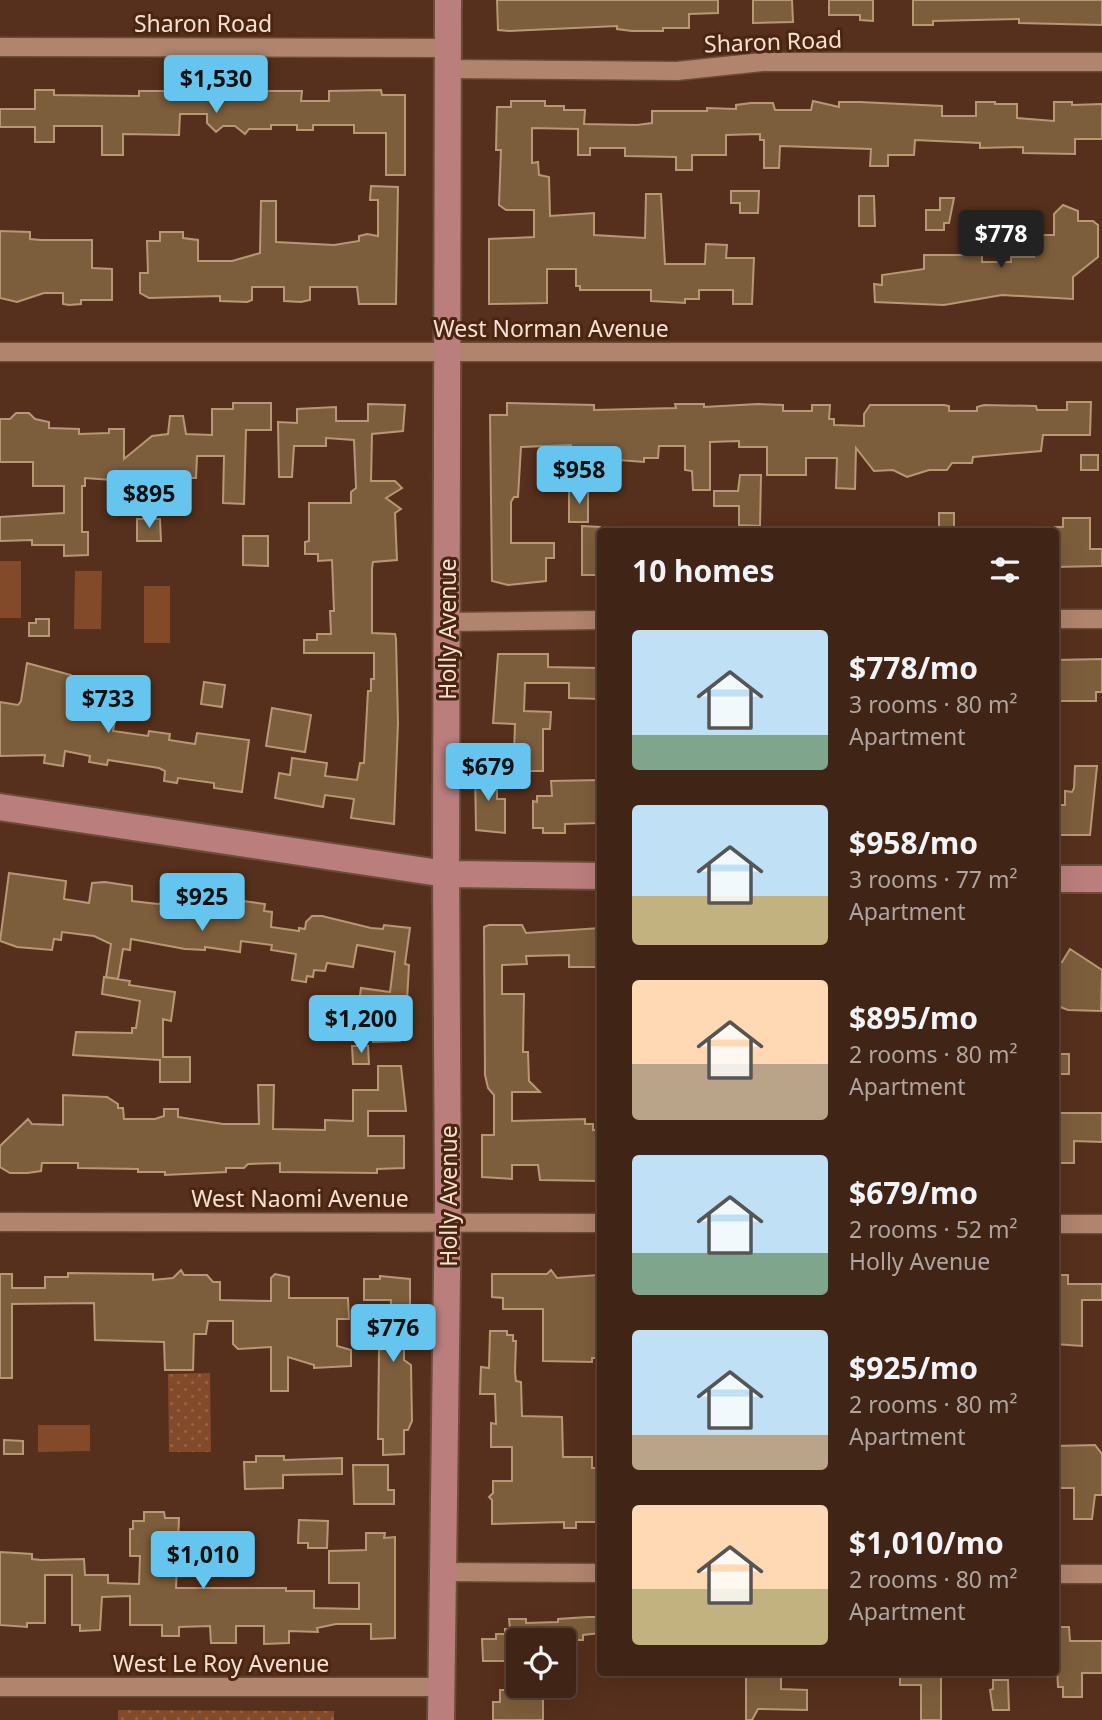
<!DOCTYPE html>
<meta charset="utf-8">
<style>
body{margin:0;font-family:"Noto Sans",sans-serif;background:#4b3022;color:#f1f3f6;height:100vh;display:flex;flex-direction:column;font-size:26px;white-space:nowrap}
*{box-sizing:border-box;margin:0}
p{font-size:23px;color:#aea4a0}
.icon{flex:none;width:38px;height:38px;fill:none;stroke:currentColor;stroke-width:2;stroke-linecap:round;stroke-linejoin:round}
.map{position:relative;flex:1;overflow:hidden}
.sheet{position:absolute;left:597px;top:528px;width:462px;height:1148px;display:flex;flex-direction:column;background:#402415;border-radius:7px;box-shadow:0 7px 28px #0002,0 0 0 2px #594134}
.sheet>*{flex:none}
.fabs{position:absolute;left:506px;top:1628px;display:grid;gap:14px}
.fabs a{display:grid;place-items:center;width:70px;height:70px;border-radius:7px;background:#402415;box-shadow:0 7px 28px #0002,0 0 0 2px #594134;font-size:35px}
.price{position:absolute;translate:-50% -60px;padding:0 16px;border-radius:7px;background:#65c5ee;color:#111;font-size:23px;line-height:46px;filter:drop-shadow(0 2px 4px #0008)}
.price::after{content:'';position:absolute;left:50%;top:42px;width:21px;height:16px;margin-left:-10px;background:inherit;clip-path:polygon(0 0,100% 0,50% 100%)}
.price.on{background:#222;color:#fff}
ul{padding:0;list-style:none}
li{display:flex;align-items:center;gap:21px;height:175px;padding:0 35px}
li span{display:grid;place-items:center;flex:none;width:196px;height:140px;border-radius:7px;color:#555}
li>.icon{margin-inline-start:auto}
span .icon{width:84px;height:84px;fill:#fffc;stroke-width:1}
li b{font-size:30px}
h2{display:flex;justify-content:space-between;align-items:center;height:84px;padding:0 35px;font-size:30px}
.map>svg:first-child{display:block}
.grass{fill:#834a2a}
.park{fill:url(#park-dots)}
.building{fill:#7d5e3c;stroke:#b89773;stroke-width:2}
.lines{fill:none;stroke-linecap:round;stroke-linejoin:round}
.street-casing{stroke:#6b4b39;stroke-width:21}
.secondary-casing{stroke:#6b4b39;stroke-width:30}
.street{stroke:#b0846d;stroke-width:18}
.secondary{stroke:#ba7e7d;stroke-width:26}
.labels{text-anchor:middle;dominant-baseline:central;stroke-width:6;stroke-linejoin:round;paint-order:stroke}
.street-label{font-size:23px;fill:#f7dfd3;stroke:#4a2611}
</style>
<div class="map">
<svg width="1102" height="1720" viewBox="0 0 1102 1720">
<defs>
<pattern id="park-dots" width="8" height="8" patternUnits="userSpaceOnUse" patternTransform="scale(1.75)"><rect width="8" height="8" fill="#834a2a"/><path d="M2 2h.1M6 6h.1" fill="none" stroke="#956448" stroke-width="1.8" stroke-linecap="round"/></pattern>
</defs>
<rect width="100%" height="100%" fill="#56301c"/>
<path class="grass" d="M0,561h21v57h-21z
M75,571h27l-1,58h-27z
M144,586h26v57h-26z
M38,1425h52v26l-52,1z"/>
<path class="park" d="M210,1373l1,79h-42l-1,-78z
M118,1710l216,1v9h-216z"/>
<path class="building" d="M497,0h221v13l-29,1v14h-26v3h-31l-15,-2v-3l-108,5 -11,-1z
M753,0h39l1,22 -40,1z
M829,0h44v21l-13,-1v-5h-31z
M913,0h189v25l-83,-2v-4l-86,2v4h-20z
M35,90h19v5l85,1v-5h163l-1,10h28v-10l52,-1 1,5h23v80h-19v-42h-32v-8h-41v5h-16v-5h-26v4h-22l-4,5 -10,-8h-12l-7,6 -9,-9v-9h-27l-1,21 -56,-1v21h-21v-29h-48v16h-19v-15h-35v-18h35z
M511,101h34v5h19v4h21l-1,14 53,1 15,-2v-12h55v-3l29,1v-4l15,-2h22l2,7h36l2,-9 26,6v-5h21l82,4v10h34v-14h19v2h22v14l37,3v-19h18v3l30,-1v35h-27v15l-52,-1v-6l-43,1v-5l-65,-3 -1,15h-26v11h-18l1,-17 -91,-3 -1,22h-15v-28h-4v-6l-34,1v20h-34v15h-16v-13l-51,-1v-8h-35v7h-12v-26l-46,-1v35l6,-1 1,13 10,2 1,39 44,-3v22l51,3 1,-44h15l4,70h40l1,-20 21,1 -1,13h28l-2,46h-19v-14h-34v9h-14v4l-34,-2v-11h-71v-4h-4v-17h-29v34l-58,1v-65l45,-2v-27h-28l-7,-5 2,-55h-5l1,-43h14z
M371,186l27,1 -2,117h-37l-2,-17h-47v13l-9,2 -17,-1v-14h-32v13l-5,2 -27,-1v-5l-71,2 -9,-5v-20h8l-1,-32h13v-9h23v6l15,2v21h34l28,-8 1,-52h15v41l58,3 25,-4v-5l8,-2 11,2v-36h-8z
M731,191h28l-1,22h-18v-10h-9z
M859,196h15l1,30h-16z
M940,198h14l-5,25h-5v7h-18v-20h14z
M1063,205l15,6v10h15l5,4v32l-25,20v22l-71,-4 -58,10 -69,-3 -1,-18 8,1v-10l42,-6v-14h58v7h29v-5h23v-22h20v-21z
M0,231l30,1v7l11,1h51v28l20,1v31h-31v4l-12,1 -6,-1v-11h-19l-27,9 -17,-4z
M1067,402h24l-1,33h-47l-2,16 -68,6 -1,6h-20l-5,7h-18l-22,7 -14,-7 -19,1 -18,-23 -1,41 -19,-1 1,-30h-31v17h-39v-28h-28v-6l-29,1v48h-17l-1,-19 -7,-1v-24h-26l-1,12h-14v4l-39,-3v3h-11v3h-23v-20l-50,2 -3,50h-4l-3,5v41h43v15h-8v23l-38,4 -16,-4 -2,-166h17v-12l87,2v5l82,-2 -1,-4h29v3l54,-3 25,1v6h29v-6h18l-1,14h5v6l30,1v-12l6,-9h74l5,1v5h28v-4l7,-2 52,1 1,4h30z
M233,403h38v27h-25l-2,74 -21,-1 1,-47h-27l-1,22 -38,-1v18h-19v-13l-54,-4v8h-3v46h6v23l-24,1v-11h-32v-5l-32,1v-24l64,-4v-27h-31v-24h-33v-43h10l6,-6h13l6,6 14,3v6l30,1v5l30,-1v-4h15v30l28,-23 16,-2 2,-18h13l3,18 26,1v-26h21z
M368,404l37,1 -2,26 -31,3 -1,47h24l7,7 -16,10 15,11 -6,4 2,47 -24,2 -1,6v65l23,1 1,5 2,84 -4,101 -43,-6 3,-19 -29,-4 -2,12 -48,-9 4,-25 11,2 2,-17 35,5 -2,13 32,4 3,-17h4l4,-72h3v-12h3v-26h-70v-13h13v-6h14l-1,-23h4l-2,-51 -14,1v-7h-13v-12l4,-1v-38h42v-11l5,-4 -2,-48 -28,-2v8h-32l-2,31h-13l-1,-55 19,1v-14l39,-2v14h32z
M1081,455h17v15h-17z
M740,475h21l-1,51 -21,-1v-19h-25v-15h24z
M569,490h19v32h-19z
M939,513h15v19h-15z
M1063,518h27v31h12v17l-47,1v-40h8z
M137,519h23l1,22h-24z
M582,526l18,1 -1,48h-17z
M243,536h25v30l-25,-1z
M36,619h13v17h-20v-13h7z
M498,654h50v13l52,1v31l-31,-1v-15h-44l-1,28 27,1 -1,17h-7v42h-17v-19l-12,1 1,-29 -22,-1z
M1102,659v33h-6v9h-41v-41z
M27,663l44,12 17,23 -1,6 30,5 -4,22 35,5 1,-5 21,3 -1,6 26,4 2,-11 52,7 -7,52 -28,-4v-5l-36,-5 -1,5 -13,-2 1,-10 -6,-3 -51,-8 -1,5 -18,-3 1,-6 -25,-5 -2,15 -19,-3 1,-8 -45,1v-54l18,3 3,-4z
M204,682l21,3 -3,22 -21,-3z
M272,708l39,7 -6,37 -39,-6z
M1075,766h22l-7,69h-31v-30h6v-14l7,1 2,-4z
M475,768h18v22h4v9h8v34l-29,-3z
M600,780l-1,43 -34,1v9h-22v-5h-10v-27l4,1v-6h15l-1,-15z
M9,873l57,8 -2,18 25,4 3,-20 13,-1 27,4v15l26,3 4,-1 1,-9 11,-3 54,11v-3l37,5 -1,7 8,1 -1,15 28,4v-3l6,1 1,-7 6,-6h10l49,12 12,1 1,-4 26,3 -5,36 4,1 -2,36h-2l-5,40 -27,1v-37l-14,-2 2,-15 29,4 5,-40 -38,-7 -4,22 -26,-4 -2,8 -11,-1 -1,7 -6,-1 -1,6 -14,-2 4,-26 -25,-4 1,-5 -31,-4 -1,11 -35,-5v3l-20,-1 -54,-10 -1,11 -7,-1 -5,30 -12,-2 5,-33 -17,-8 -32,-4 -1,8 -7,-1 -2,11 -35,-3 -17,-6z
M489,925h33l4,8 74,-5v39h-31v-12l-43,1 1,8 -25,1v29h22l-1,58h5l1,29 11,11h-28v29l73,-2v5h8v6h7v51l-60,-1 -2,-15h-26v14l-30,-2v-42h12v-40l-6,-7 -3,-13 -1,-148z
M1070,949l32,21 -1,41 -33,-1 -13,-5v-42l7,-1z
M104,977l26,4 -1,4 46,7 -4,29 -8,-2v38h27v25h-30v-22l-87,-5 3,-23 56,1v-5h4l4,-27 -38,-7z
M352,1046h16l1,18h-16z
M1055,1054h14v20h-14z
M378,1066h23l5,45h-38v25h36v32l-27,1v4l-97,-1v-9l-32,1 -4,4h-18v4l-61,3v-3h-27v-3l-60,-1v-5h-36l-1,8 -14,2h-17l-10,-6v-21l28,-27 4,5 31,1v-30l44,2 11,7v4h5l1,11h31l9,-3v-7h14v8l45,7h36l-1,-39h16l-1,44 52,1v-10l28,1v-31h25z
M1055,1113h47v29l-28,-1v22h-19z
M181,1270l3,5h23l6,7h7v18l51,1v-23l4,-4 14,3v21h59l1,21h-12v27l14,4v16l-37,2v-3l-26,-8v34h-17v-44l-33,2 -5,-5v-23h-25l-2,13h-12l-1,36h-28l-1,-28 -69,-2 -1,-37 -82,1v74h-12v-104h12v14h33v-11h23v-4l85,1v6l20,-2z
M551,1270l6,8 41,-3 1,83h-7v4l-49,-1v-52h-40v-11l-11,-1v-23h55z
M1055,1275h13v9h34v16h-20v46l-27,-2z
M380,1276l30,3v52h-6v29l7,5 1,56 -4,9h-4v24l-21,1v-16h-5l1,-89 4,-1v-14h7l1,-35h-27v-21h16z
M490,1331h17v4h6v6h3l-1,31 1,9 5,1 1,34 40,1 1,40h29v11h8l-2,54h-22v6h-12v-6l-72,2v-24l-3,-3 4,-4v-12h19v-34h-21v-24l5,1 -1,-30h-15l1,-27 8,1z
M4,1440l19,1v13h-19z
M1095,1445l7,9v41h-7l-3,24h-18v-31h-19v-42z
M256,1456h28v4l58,-2v16l-59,1v13l-38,1 -1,-27h12z
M353,1465h35v25h6v14h-40z
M144,1512h20l1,6h14l-3,70h110v3h28v17l45,1v-26h-30v-32l37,-1v-17h19l-1,5 11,-1v101l-24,1v-15h-35l-19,4 1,4 -29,-1v12l-25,1v-18h-28v17h-25l-1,-17 -31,1v9h-17v-11h-32v-29l-28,1 -2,33 -20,1v-6h-8v-50h-27v48h-18v4l-27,-2v-73l32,2v5l9,1 43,-1 1,16h23v8l31,1 1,-28h-10v-27h3v-8h11z
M299,1520l29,1 -1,27h-19v-5h-10z
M588,1617h12v16l-17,2v5h-65v21h-35l-1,-22h14v-5h9v-5h5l-1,-10h17v4l32,-1v-3z
M1055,1627h14l1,14h32v32h-20v24h-19v-10h-5z
M746,1673h35v16l26,1v20l-49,-1 -6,11h-6z
M900,1673h41v47h-20v-35h-21z
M993,1680h15l1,30h-16l-3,-20 3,-1z
M530,1685h13v35h-50v-18h7v-12h30z"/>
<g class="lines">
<defs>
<path id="street" d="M0,47l448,1
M447,69l230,2 85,-9h340
M0,352h1102
M1055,619h47
M448,622l152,-2
M0,1222l600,1
M1055,1224h47
M446,1572l154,1
M1055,1574h47
M0,1687h441"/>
<path id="secondary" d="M0,807l446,67 154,2
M1055,879h47
M441,1720l7,-519 -2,-327 2,-874"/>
</defs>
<use href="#street" class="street-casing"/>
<use href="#secondary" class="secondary-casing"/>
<use href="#street" class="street"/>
<use href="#secondary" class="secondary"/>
</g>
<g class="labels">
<g class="street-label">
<text x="203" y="23">Sharon Road</text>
<text transform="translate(773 41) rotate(-2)">Sharon Road</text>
<text x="551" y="328">West Norman Avenue</text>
<text transform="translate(447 629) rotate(-90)">Holly Avenue</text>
<text transform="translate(448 1196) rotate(-90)">Holly Avenue</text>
<text x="300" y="1198">West Naomi Avenue</text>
<text x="221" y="1663">West Le Roy Avenue</text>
</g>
</g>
</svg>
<div class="fabs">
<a><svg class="icon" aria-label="locate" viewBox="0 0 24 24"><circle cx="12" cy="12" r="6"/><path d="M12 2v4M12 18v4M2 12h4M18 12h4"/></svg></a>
</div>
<b class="price" style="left:216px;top:115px">$1,530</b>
<b class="price on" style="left:1001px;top:270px">$778</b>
<b class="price" style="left:579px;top:506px">$958</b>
<b class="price" style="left:149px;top:530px">$895</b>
<b class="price" style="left:108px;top:735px">$733</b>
<b class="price" style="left:488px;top:803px">$679</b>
<b class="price" style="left:202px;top:933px">$925</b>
<b class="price" style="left:361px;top:1055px">$1,200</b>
<b class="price" style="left:393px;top:1364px">$776</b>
<b class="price" style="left:203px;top:1591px">$1,010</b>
<section class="sheet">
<h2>10 homes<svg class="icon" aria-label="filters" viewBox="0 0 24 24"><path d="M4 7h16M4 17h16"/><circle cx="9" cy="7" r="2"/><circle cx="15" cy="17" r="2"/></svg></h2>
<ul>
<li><span style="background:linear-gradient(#bfe0f5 75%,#7fa58c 0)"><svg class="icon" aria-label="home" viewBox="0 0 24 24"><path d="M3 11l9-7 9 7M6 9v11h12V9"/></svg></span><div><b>$778/mo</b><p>3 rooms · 80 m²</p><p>Apartment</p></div></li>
<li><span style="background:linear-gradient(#bfe0f5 65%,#c2b280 0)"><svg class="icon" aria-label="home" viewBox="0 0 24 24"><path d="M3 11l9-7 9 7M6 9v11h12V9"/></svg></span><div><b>$958/mo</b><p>3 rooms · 77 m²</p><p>Apartment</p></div></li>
<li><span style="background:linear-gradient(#ffd9b3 60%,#b9a48a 0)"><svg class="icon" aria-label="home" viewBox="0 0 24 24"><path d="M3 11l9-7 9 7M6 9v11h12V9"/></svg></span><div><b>$895/mo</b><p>2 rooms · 80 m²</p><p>Apartment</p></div></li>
<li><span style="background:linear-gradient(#bfe0f5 70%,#7fa58c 0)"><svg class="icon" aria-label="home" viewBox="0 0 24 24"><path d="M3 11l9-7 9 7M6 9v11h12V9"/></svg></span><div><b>$679/mo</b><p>2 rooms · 52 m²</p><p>Holly Avenue</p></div></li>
<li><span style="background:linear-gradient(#bfe0f5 75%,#b9a48a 0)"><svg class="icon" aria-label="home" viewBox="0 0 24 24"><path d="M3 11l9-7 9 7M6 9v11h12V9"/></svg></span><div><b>$925/mo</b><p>2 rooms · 80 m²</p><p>Apartment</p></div></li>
<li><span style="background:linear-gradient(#ffd9b3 60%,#c2b280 0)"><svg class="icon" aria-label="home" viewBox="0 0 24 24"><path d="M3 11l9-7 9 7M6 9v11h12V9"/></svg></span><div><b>$1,010/mo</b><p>2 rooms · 80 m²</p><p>Apartment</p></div></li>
</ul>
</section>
</div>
